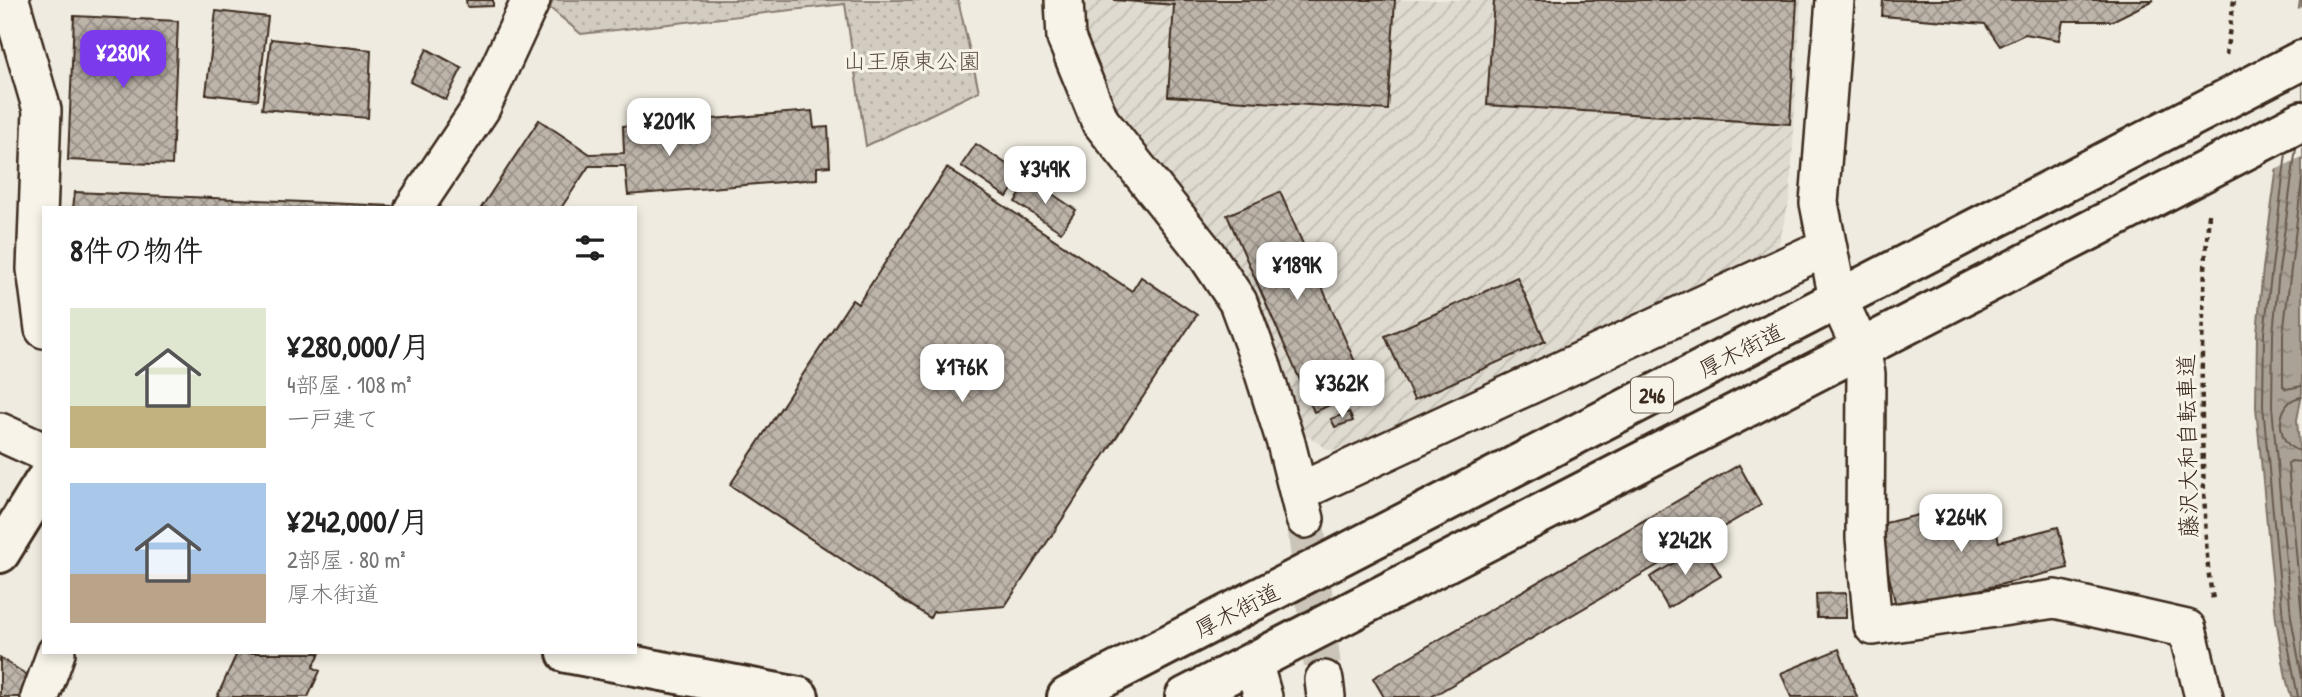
<!DOCTYPE html>
<html lang="ja">
<meta charset="utf-8">
<style>
body{margin:0;font-family:"Patrick Hand","Klee One",sans-serif;background:#f6f6f6;color:#222;height:100vh;display:flex;flex-direction:column;font-size:26px;white-space:nowrap}
*{box-sizing:border-box;margin:0}
p{font-size:23px;color:#767676}
.icon{flex:none;width:38px;height:38px;fill:none;stroke:currentColor;stroke-width:2;stroke-linecap:round;stroke-linejoin:round}
.map{position:relative;flex:1;overflow:hidden}
.panel{position:absolute;left:42px;top:206px;width:595px;height:448px;display:flex;flex-direction:column;background:#fff;border-radius:0px;box-shadow:0 4px 10px #0003}
.panel>*{flex:none}
.price{position:absolute;translate:-50% -60px;padding:0 16px;border-radius:14px;background:#fff;color:#222;font-size:23px;line-height:46px;filter:drop-shadow(0 2px 4px #0008)}
.price::after{content:'';position:absolute;left:50%;top:42px;width:21px;height:16px;margin-left:-10px;background:inherit;clip-path:polygon(0 0,100% 0,50% 100%)}
.price.on{background:#7c3aed;color:#fff}
ul{padding:0;list-style:none}
li{display:flex;align-items:center;gap:21px;height:175px;padding:0 28px}
li span{display:grid;place-items:center;flex:none;width:196px;height:140px;border-radius:0px;color:#555}
li>.icon{margin-inline-start:auto}
span .icon{width:84px;height:84px;fill:#fffc;stroke-width:1}
li b{font-size:30px}
h2{display:flex;justify-content:space-between;align-items:center;height:84px;padding:0 28px;font-size:30px}
.map>svg:first-child{display:block}
.industrial{fill:url(#industrial-furrows)}
.grass{fill:url(#grass-dots);stroke:#867a6f;stroke-width:2}
.water{fill:url(#water-ripples);stroke:#7e7266;stroke-width:2}
.pier{fill:#efebe0}
.lines{fill:none;stroke-linecap:round;stroke-linejoin:round}
.shore{stroke:#675a4e;stroke-width:2}
.building{fill:url(#building-cross-hatch);stroke:#3b2a1e;stroke-width:2}
.minor-tunnel{stroke:#cbc4b9;stroke-width:37;stroke-dasharray:37 18;stroke-linecap:butt}
.minor-casing{stroke:#3b2a1e;stroke-width:42}
.highway-casing{stroke:#3b2a1e;stroke-width:44}
.path{stroke:#3b2a1e;stroke-width:4.5;stroke-dasharray:5 5;stroke-linecap:butt}
.minor{stroke:#f7f3e8;stroke-width:37}
.highway{stroke:#f7f3e8;stroke-width:38}
.labels{text-anchor:middle;dominant-baseline:central;stroke-width:6;stroke-linejoin:round;paint-order:stroke}
.shield{fill:#f7f3e8;stroke:#73665b;stroke-width:2}
.shield-label{font-size:21px;font-weight:bold;fill:#3b2a1e}
.park-label{font-size:23px;fill:#605246;stroke:#f7f3e8}
.street-label{font-size:23px;fill:#3b2a1e;stroke:#f7f3e8}
</style>
<div class="map">
<svg width="2302" height="697" viewBox="0 0 2302 697">
<defs>
<pattern id="industrial-furrows" width="10" height="10" patternUnits="userSpaceOnUse" patternTransform="scale(1.75)"><rect width="10" height="10" fill="#e0dbd0"/><path d="M-1 1l2-2M0 10L10 0M9 11l2-2" fill="none" stroke="#c1bcb2"/></pattern>
<pattern id="grass-dots" width="8" height="8" patternUnits="userSpaceOnUse" patternTransform="scale(1.75)"><rect width="8" height="8" fill="#d1cbc0"/><path d="M2 2h.1M6 6h.1" fill="none" stroke="#b4aea5" stroke-width="1.8" stroke-linecap="round"/></pattern>
<pattern id="water-ripples" width="26" height="14" patternUnits="userSpaceOnUse" patternTransform="scale(1.75)"><rect width="26" height="14" fill="#aaa296"/><path d="M2 4q2-2 4 0t4 0M15 11q2-2 4 0t4 0" fill="none" stroke="#8c847a"/></pattern>
<pattern id="building-cross-hatch" width="8" height="8" patternUnits="userSpaceOnUse" patternTransform="scale(1.75)"><rect width="8" height="8" fill="#bdb5aa"/><path d="M0 0l8 8M0 8l8-8" fill="none" stroke="#9b938a"/></pattern>
</defs>
<rect width="100%" height="100%" fill="#efebe0"/>
<filter id="ink" filterUnits="userSpaceOnUse"><feTurbulence type="fractalNoise" baseFrequency=".0143" numOctaves="2"/><feDisplacementMap in="SourceGraphic" scale="14" xChannelSelector="R" yChannelSelector="G"/><feConvolveMatrix kernelMatrix="1 2 1 2 8 2 1 2 1" color-interpolation-filters="sRGB"/></filter>
<g filter="url(#ink)">
<path class="industrial" d="M1078,0h723l-11,198 -12,49 -30,32 -398,172 -22,-1 -34,-24 -193,-341 -18,-49z"/>
<path class="grass" d="M553,0h405l21,91 -113,55 -21,-142 -264,30 -31,-26z"/>
<path class="water" d="M2300,0h2v393l-5,27 5,63v214h-11l-5,-19 -10,-59 -20,-212 1,-74 6,-65z"/>
<path class="pier" d="M2302,7v150l-29,14 22,-161z"/>
<g class="lines">
<path class="shore" d="M2296,148l-17,122 -6,64 -1,72 19,211 11,61
M2286,153l-22,180 -1,73 20,212 15,79
M2302,179l-19,155v52l3,3 16,-3
M2302,397c-28,2 -28,52 0,54
M2302,462l-11,-1 -3,3 14,153"/>
</g>
<path class="building" d="M466,0h27v6l-26,1z
M1114,0h281l-7,110 -220,-14 6,-91z
M1494,0h303l-7,124 -303,-19z
M1883,0h271l-42,21h-49l-4,19 -34,-6 -25,12 -15,-22 -103,-8z
M216,11l52,6 -10,83 -52,-6z
M74,16l104,5 -6,144 -104,-5z
M271,39l100,11 -3,68 -106,-9z
M427,49l35,19 -16,32 -36,-18z
M812,111l2,17 14,-1 2,39 -13,1v12l-189,16 -3,-29h-36l-28,42h-80l58,-88 51,34 34,-1 -1,-27z
M976,144l46,30 -15,23 -46,-31z
M947,168l185,123 9,-14 56,38 -192,291 -72,6 -3,6 -200,-133 122,-185 6,4z
M1030,179l46,31 -15,22 -46,-30z
M75,192l316,14 -2,2h-316z
M1280,192l87,197 -53,23 -87,-197z
M1517,277l28,64 -131,59 -29,-64z
M1349,412l4,9 -18,6 -4,-8z
M1739,465l22,40 -330,192h-47l-11,-19z
M1988,498l11,44 59,-15 10,41 -171,42 -20,-85z
M1703,546l18,30 -53,32 -18,-31z
M1846,593v25h-29l-1,-24z
M1839,649l18,48h-66l-10,-24z
M237,653h83l-7,14 7,4 -12,26h-91z
M0,658l37,23 -10,16h-27z"/>
<g class="lines">
<path class="minor-tunnel" d="M1305,519l19,161"/>
<defs>
<path id="minor" d="M10,0l32,110 -6,159 8,60
M1064,0l2,38 34,83 106,133 32,48 24,65 24,76 19,76
M1835,0l-16,203 19,96 23,50 5,25 -1,164 8,88 182,-27 132,30 17,68
M414,208l67,-100 50,-108
M0,432l44,20
M1299,492l528,-245
M1253,662l10,35
M1324,680l2,17
M40,697l16,-44"/>
<path id="highway" d="M0,553l44,-71
M567,653l232,44
M1067,697l1235,-637
M1185,697l1117,-576"/>
</defs>
<use href="#minor" class="minor-casing"/>
<use href="#highway" class="highway-casing"/>
<path class="path" d="M2226,55l8,-55
M2209,214c-8,92 -9,185 -5,277 2,37 1,75 10,112"/>
<use href="#minor" class="minor"/>
<use href="#highway" class="highway"/>
</g>
</g>
<g class="labels">
<rect class="shield" x="1631" y="377.5" width="42" height="35" rx="5"/>
<g class="shield-label">
<text x="1652" y="395">246</text>
</g>
<g class="park-label">
<text x="912" y="60">山王原東公園</text>
</g>
<g class="street-label">
<text transform="translate(1741 350) rotate(-27)">厚木街道</text>
<text transform="translate(2187 446) rotate(-91)">藤沢大和自転車道</text>
<text transform="translate(1237 610) rotate(-27)">厚木街道</text>
</g>
</g>
</svg>
<b class="price on" style="left:123px;top:90px">¥280K</b>
<b class="price" style="left:669px;top:158px">¥201K</b>
<b class="price" style="left:1045px;top:206px">¥349K</b>
<b class="price" style="left:1297px;top:302px">¥189K</b>
<b class="price" style="left:962px;top:404px">¥176K</b>
<b class="price" style="left:1342px;top:420px">¥362K</b>
<b class="price" style="left:1961px;top:554px">¥264K</b>
<b class="price" style="left:1685px;top:577px">¥242K</b>
<section class="panel">
<h2>8件の物件<svg class="icon" aria-label="filters" viewBox="0 0 24 24"><path d="M4 7h16M4 17h16"/><circle cx="9" cy="7" r="2"/><circle cx="15" cy="17" r="2"/></svg></h2>
<ul>
<li><span style="background:linear-gradient(#dfe7d0 70%,#c2b280 0)"><svg class="icon" aria-label="home" viewBox="0 0 24 24"><path d="M3 11l9-7 9 7M6 9v11h12V9"/></svg></span><div><b>¥280,000/月</b><p>4部屋 · 108 m²</p><p>一戸建て</p></div></li>
<li><span style="background:linear-gradient(#a9c7e8 65%,#b9a48a 0)"><svg class="icon" aria-label="home" viewBox="0 0 24 24"><path d="M3 11l9-7 9 7M6 9v11h12V9"/></svg></span><div><b>¥242,000/月</b><p>2部屋 · 80 m²</p><p>厚木街道</p></div></li>
</ul>
</section>
</div>
